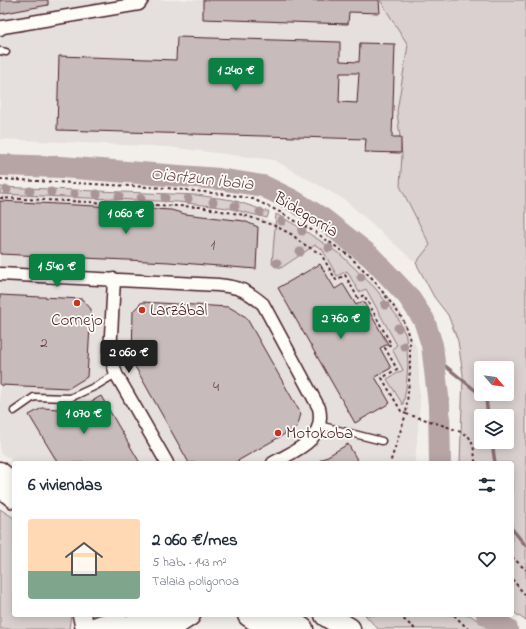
<!DOCTYPE html>
<html lang="es">
<meta charset="utf-8">
<style>
body{margin:0;font-family:"Indie Flower",sans-serif;background:#f6f6f7;color:#1f2937;height:100vh;display:flex;flex-direction:column;font-size:15px;white-space:nowrap}
*{box-sizing:border-box;margin:0}
p{font-size:13px;color:#747a83}
.icon{flex:none;width:22px;height:22px;fill:none;stroke:currentColor;stroke-width:2;stroke-linecap:round;stroke-linejoin:round}
.map{position:relative;flex:1;overflow:hidden}
.side{position:absolute;left:12px;top:461px;width:502px;height:156px;display:flex;flex-direction:column;background:#fff;border-radius:4px;box-shadow:0 2px 10px #0003}
.side>*{flex:none}
.needle{width:26px;rotate:118deg}
.tools{position:absolute;left:474px;top:361px;display:grid;gap:8px}
.tools a{display:grid;place-items:center;width:40px;height:40px;border-radius:4px;background:#fff;box-shadow:0 2px 10px #0003;font-size:20px}
.price{position:absolute;translate:-50% -34px;padding:0 9px;border-radius:4px;background:#0b8043;color:#fff;font-size:13px;line-height:26px;filter:drop-shadow(0 1px 2px #0008)}
.price::after{content:'';position:absolute;left:50%;top:24px;width:12px;height:9px;margin-left:-6px;background:inherit;clip-path:polygon(0 0,100% 0,50% 100%)}
.price.active{background:#222;color:#fff}
ul{padding:0;list-style:none}
li{display:flex;align-items:center;gap:12px;height:100px;padding:0 16px}
li span{display:grid;place-items:center;flex:none;width:112px;height:80px;border-radius:4px;color:#555}
li>.icon{margin-inline-start:auto}
span .icon{width:48px;height:48px;fill:#fffc;stroke-width:1}
li b{font-size:17px}
h2{display:flex;justify-content:space-between;align-items:center;height:48px;padding:0 16px;font-size:17px}
.map>svg:first-child{display:block}
.built{fill:#e5dfdd}
.green{fill:#d9d0cf;stroke:#92787d;fill-rule:evenodd}
.lines{fill:none;stroke-linecap:round;stroke-linejoin:round}
.stream{stroke:#8b6f75;stroke-width:3.5}
.river{stroke:#b7a5a6;stroke-width:22}
.building{fill:#c8bbbb;stroke:#4a1f2b;fill-rule:evenodd}
.lane-casing{stroke:#4a1f2b;stroke-width:9}
.street-casing{stroke:#4a1f2b;stroke-width:15}
.secondary-casing{stroke:#4a1f2b;stroke-width:21}
.highway-casing{stroke:#4a1f2b;stroke-width:25}
.path{stroke:#4a1f2b;stroke-width:2;stroke-dasharray:3 3;stroke-linecap:butt}
.lane{stroke:#fdfcf7;stroke-width:6}
.street{stroke:#fdfcf7;stroke-width:12}
.secondary{stroke:#fdfcf7;stroke-width:18}
.highway{stroke:#fdfcf7;stroke-width:22}
.tree{fill:#a99598}
.poi-dot{fill:#c8321e;stroke:#fdfcf7;stroke-width:1.5}
.labels{text-anchor:middle;dominant-baseline:central;stroke-width:3.5;stroke-linejoin:round;paint-order:stroke}
.number-label{font-size:15px;fill:#6a464f}
.street-label{font-size:17px;fill:#4a1f2b;stroke:#fdfcf7}
.poi-label{font-size:17px;fill:#4a1f2b;stroke:#fdfcf7;text-anchor:start}
.water-label{font-size:18px;font-style:italic;fill:#704e56;stroke:#fdfcf7}
</style>
<div class="map">
<svg width="526" height="629" viewBox="0 0 526 629">
<rect width="100%" height="100%" fill="#f2efeb"/>
<filter id="ink" filterUnits="userSpaceOnUse"><feTurbulence type="fractalNoise" baseFrequency=".025" numOctaves="2"/><feDisplacementMap in="SourceGraphic" scale="8" xChannelSelector="R" yChannelSelector="G"/><feConvolveMatrix kernelMatrix="1 2 1 2 8 2 1 2 1" color-interpolation-filters="sRGB"/></filter>
<g filter="url(#ink)">
<path class="built" d="M0,0h380l28,45 -11,66 5,44 -2,31 30,59 -14,18 -71,-63 -71,-40 -106,-13 -168,-8z
M0,190l246,23 99,33 55,65 18,40 2,52 -5,60h-401v1l-5,-6 -9,-5z"/>
<path class="green" d="M380,0h146v621l-14,-10v-148h-52l3,-88 -5,-34 -10,-26 -14,-18 -18,-34 14,-18 -30,-59 2,-31 -5,-44 11,-66zM481,368h26v26h-26zM481,416h26v26h-26z
M0,187l196,8 37,5 36,12 -2,6 -39,-10 -50,-6 -178,-8z
M276,214l25,14 40,27 34,33 22,28 9,20 2,28 -2,24 -3,17 -16,-26 16,-9 -11,-21 5,-4 -31,-56 -7,3 -12,-21 -10,5 -15,-27 -7,-4 -34,23 -9,-4z
M0,509l14,9v97h57l-2,14h-69z
M365,615h105l20,14h-112z"/>
<g class="lines">
<path class="stream" d="M433,356l53,43 2,17
M492,442l3,21
M512,529l14,17"/>
<path class="river" d="M0,165l61,2 158,12 44,7 29,14 31,19 47,37 38,40 16,24 8,25 7,60 1,58
M487,615l20,14"/>
</g>
<path class="building" d="M0,0h48v5l-48,9z
M203,0h176l1,13 -31,-1 -1,12 -145,-5z
M177,37l163,5v19l19,1 1,-19 35,1 -3,93h9v16l-36,-1 1,-13 -309,-9 2,-74 117,4zM340,73h19l-2,30 -18,-1z
M0,201l171,9 14,4 59,7 14,6 -2,42 -87,-7 -169,-8z
M320,264l15,25 8,-5 13,21 7,-4 25,43 -8,4 11,20 -16,9 15,26 -35,20 -77,-135z
M0,295l82,4 9,10 -4,68 -18,11 -69,-3z
M142,302l87,5 17,10 55,97 -4,13 -63,36h-45l-57,-102 1,-50z
M101,396l39,67h-82l-29,-48 13,-7 34,2z
M348,444l11,19h-43z"/>
<g class="lines">
<defs>
<path id="lane" d="M0,51l6,1
M14,411l20,-14 36,1 26,-12 20,-12
M319,425l63,16"/>
<path id="street" d="M0,29l3,-2 136,-23 3,-4
M0,274l218,11c22,2 28,5 45,19l56,104c7,32 -23,42 -46,55
M114,279l-4,75 6,20 51,89"/>
<path id="secondary" d="M0,471l14,12
M0,488l14,11
M82,615l3,14
M91,629c13,-8 29,-10 41,0"/>
<path id="highway" d="M249,615l21,14
M280,615l22,14
M326,615l23,14
M129,627l19,-4 18,-8
M168,629l21,-14"/>
</defs>
<use href="#lane" class="lane-casing"/>
<use href="#street" class="street-casing"/>
<use href="#secondary" class="secondary-casing"/>
<use href="#highway" class="highway-casing"/>
<path class="path" d="M0,179l167,9 64,7 22,4 23,11 39,22 33,23 25,24 30,40 7,21v30l-4,44c11,3 55,16 62,22 6,6 7,20 7,27
M0,198l200,9 44,8 31,11 18,9 7,7 21,12 15,26 9,-5 13,23 6,-3 27,49 -6,4 12,21 -15,9 19,33 5,3 -16,49
M512,557l14,13
M512,579l14,17
M399,615l16,14
M454,615l14,14"/>
<use href="#lane" class="lane"/>
<use href="#street" class="street"/>
<use href="#secondary" class="secondary"/>
<use href="#highway" class="highway"/>
</g>
<g class="tree">
<circle cx="7" cy="190" r="4.5"/>
<circle cx="30" cy="191" r="4.5"/>
<circle cx="51" cy="192" r="4.5"/>
<circle cx="74" cy="194" r="4.5"/>
<circle cx="97" cy="194" r="4.5"/>
<circle cx="119" cy="196" r="4.5"/>
<circle cx="141" cy="198" r="4.5"/>
<circle cx="165" cy="198" r="4.5"/>
<circle cx="188" cy="199" r="4.5"/>
<circle cx="213" cy="202" r="4.5"/>
<circle cx="235" cy="206" r="4.5"/>
<circle cx="260" cy="212" r="4.5"/>
<circle cx="282" cy="221" r="4.5"/>
<circle cx="302" cy="231" r="4.5"/>
<circle cx="329" cy="248" r="4.5"/>
<circle cx="300" cy="252" r="4.5"/>
<circle cx="277" cy="263" r="4.5"/>
<circle cx="361" cy="277" r="4.5"/>
<circle cx="385" cy="305" r="4.5"/>
<circle cx="398" cy="328" r="4.5"/>
<circle cx="404" cy="346" r="4.5"/>
</g>
</g>
<g class="poi-dot">
<circle cx="77" cy="303" r="4"/>
<circle cx="142" cy="310" r="4"/>
<circle cx="278" cy="433" r="4"/>
</g>
<g class="labels">
<g class="number-label">
<text x="213" y="245">1</text>
<text x="44" y="343">2</text>
<text x="216" y="387">4</text>
</g>
<g class="street-label">
<text transform="translate(306 215) rotate(31)">Bidegorria</text>
</g>
<g class="poi-label">
<text x="150" y="310">Larzábal</text>
<text x="77" y="320" text-anchor="middle">Cornejo</text>
<text x="286" y="433">Motokoba</text>
</g>
<g class="water-label">
<text transform="translate(202 180) rotate(6)">Oiartzun ibaia</text>
</g>
</g>
</svg>
<div class="tools">
<a><svg class="needle" viewBox="-14 -14 28 28"><path d="M0-13l5 13h-10z" fill="#e53935"/><path d="M0 13l5-13h-10z" fill="#747a83"/></svg></a>
<a><svg class="icon" aria-label="layers" viewBox="0 0 24 24"><path d="M12 4l9 5-9 5-9-5zM3 14l9 5 9-5"/></svg></a>
</div>
<b class="price" style="left:236px;top:92px">1 240 €</b>
<b class="price" style="left:126px;top:235px">1 060 €</b>
<b class="price" style="left:57px;top:288px">1 540 €</b>
<b class="price" style="left:341px;top:340px">2 760 €</b>
<b class="price active" style="left:129px;top:374px">2 060 €</b>
<b class="price" style="left:84px;top:435px">1 070 €</b>
<section class="side">
<h2>6 viviendas<svg class="icon" aria-label="filters" viewBox="0 0 24 24"><path d="M4 7h16M4 17h16"/><circle cx="9" cy="7" r="2"/><circle cx="15" cy="17" r="2"/></svg></h2>
<ul>
<li><span style="background:linear-gradient(#ffd9b3 65%,#7fa58c 0)"><svg class="icon" aria-label="home" viewBox="0 0 24 24"><path d="M3 11l9-7 9 7M6 9v11h12V9"/></svg></span><div><b>2 060 €/mes</b><p>5 hab. · 143 m²</p><p>Talaia poligonoa</p></div><svg class="icon" aria-label="heart" viewBox="0 0 24 24"><path d="M12 20l-8-8c-3-5 5-10 8-4 3-6 11-1 8 4z"/></svg></li>
</ul>
</section>
</div>
